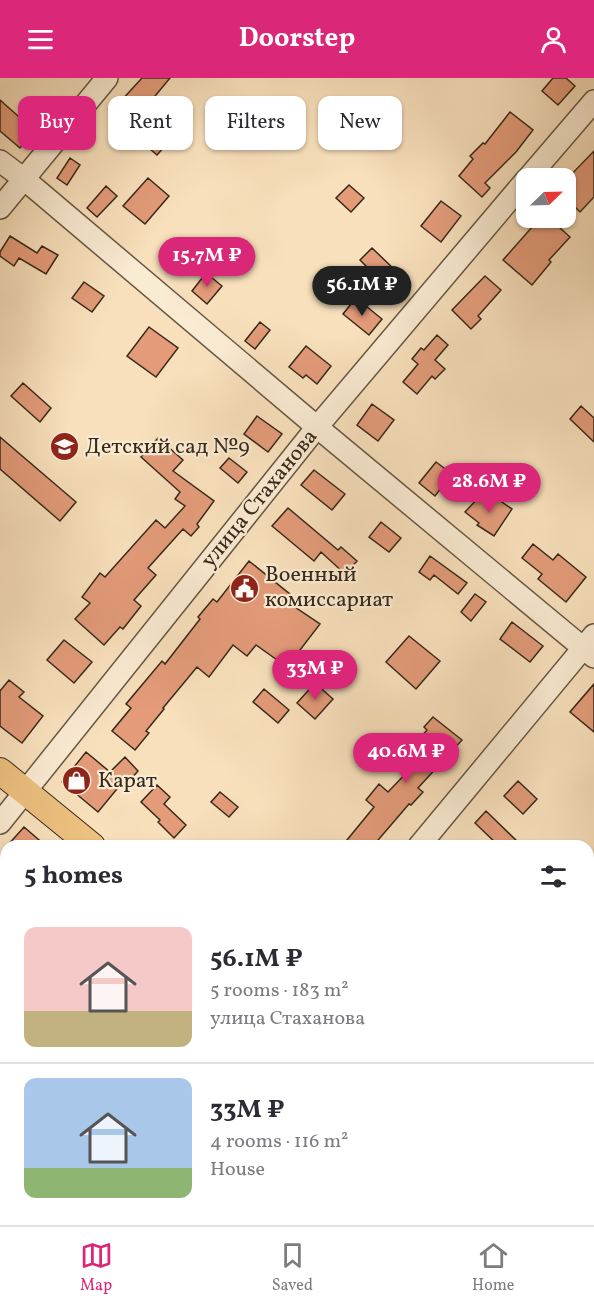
<!DOCTYPE html>
<meta charset="utf-8">
<style>
body{margin:0;font-family:Vollkorn,serif;background:#f2f2f3;color:#2b2b33;height:100vh;display:flex;flex-direction:column;font-size:22px;white-space:nowrap}
*{box-sizing:border-box;margin:0}
p{font-size:20px;color:#7c7c81}
.icon{flex:none;width:33px;height:33px;fill:none;stroke:currentColor;stroke-width:2;stroke-linecap:round;stroke-linejoin:round}
.map{position:relative;flex:1;overflow:hidden}
.side{position:absolute;left:0px;top:762px;width:594px;height:386px;display:flex;flex-direction:column;background:#fff;border-radius:18px 18px 0 0;box-shadow:0 2px 4px #0004}
.side>*{flex:none}
.hud{position:absolute;left:18px;top:18px;width:558px;height:54px;display:flex;gap:12px}
.needle{width:39px;rotate:67deg}
.tools{position:absolute;left:516px;top:90px;display:grid;gap:12px}
.tools a{display:grid;place-items:center;width:60px;height:60px;border-radius:12px;background:#fff;box-shadow:0 2px 4px #0004;font-size:30px}
.price{position:absolute;translate:-50% -51px;padding:0 14px;border-radius:21px;background:#db2777;color:#fff;font-size:20px;line-height:39px;filter:drop-shadow(0 2px 3px #0008)}
.price::after{content:'';position:absolute;left:50%;top:36px;width:18px;height:14px;margin-left:-9px;background:inherit;clip-path:polygon(0 0,100% 0,50% 100%)}
.price.on{background:#222;color:#fff}
ul{padding:0;list-style:none}
li{display:flex;align-items:center;gap:18px;height:150px;padding:0 24px}
li+li{border-top:2px solid #e1e1e2}
li span{display:grid;place-items:center;flex:none;width:168px;height:120px;border-radius:12px;color:#555}
li>.icon{margin-inline-start:auto}
span .icon{width:72px;height:72px;fill:#fffc;stroke-width:1}
li b{font-size:26px}
h2{display:flex;justify-content:space-between;align-items:center;height:72px;padding:0 24px;font-size:26px}
.pill{padding:0 21px;border-radius:12px;background:#fff;box-shadow:0 2px 4px #0004;font-size:21px;line-height:54px}
.pill.on{background:#db2777;color:#fff}
header{display:flex;justify-content:space-between;align-items:center;height:78px;padding:0 24px;background:#db2777;color:#fff;font-size:27px;font-weight:700}
.menu{display:flex;justify-content:space-around;align-items:center;height:84px;border-top:2px solid #e1e1e2;background:#fff;font-size:16px;color:#7c7c81}
.menu a{display:grid;justify-items:center;gap:3px}
.menu .on{color:#db2777}
.map>svg:first-child{display:block}
.green{fill:#bcc292;stroke:#7a7656;stroke-width:1.5}
.building{fill:#e39b79;stroke:#37291a;stroke-width:1.5}
.lines{fill:none;stroke-linecap:round;stroke-linejoin:round}
.minor-casing{stroke:#675742;stroke-width:24}
.major-casing{stroke:#37291a;stroke-width:28}
.minor{stroke:#faebd3;stroke-width:21}
.major{stroke:#ecc07e;stroke-width:26}
.labels{text-anchor:middle;dominant-baseline:central;stroke-width:4.5;stroke-linejoin:round;paint-order:stroke}
.poi-label{font-size:22px;fill:#37291a;stroke:#faebd3;text-anchor:start}
.street-label{font-size:22px;fill:#37291a;stroke:#faebd3}
</style>
<header><svg class="icon" aria-label="menu" viewBox="0 0 24 24"><path d="M4 6h16M4 12h16M4 18h16"/></svg>Doorstep<svg class="icon" aria-label="person" viewBox="0 0 24 24"><circle cx="12" cy="8" r="4"/><path d="M4 21q1-7 8-7t8 7"/></svg></header>
<div class="map">
<svg width="594" height="1147" viewBox="0 0 594 1147">
<rect width="100%" height="100%" fill="#f8e0bc"/>
<filter id="stains"><feTurbulence type="fractalNoise" baseFrequency=".00333" numOctaves="4"/><feColorMatrix values="0 0 0 0 .2 0 0 0 0 .09 0 0 0 0 .02 0 0 0 .5 -.17"/></filter>
<radialGradient id="worn" r=".72"><stop offset=".6" stop-color="#630" stop-opacity="0"/><stop offset="1" stop-color="#630" stop-opacity=".3"/></radialGradient>
<path class="green" d="M191,1142h300l-5,5h-299z"/>
<path class="building" d="M142,0h28l-29,35 30,26 -14,16 -48,-41z
M553,0h13l9,8 -17,19 -16,-14z
M0,22l35,31 -15,17 -20,-17z
M510,34l23,18 -17,22 -31,31 5,5 -8,9 -23,-21 14,-17 -3,-3 13,-13 2,1z
M594,73v46l-14,15 -14,-14v-18z
M70,80l10,7 -13,20 -10,-7z
M148,100l21,18 -24,28 -22,-18z
M349,107l15,13 -13,14 -15,-14z
M106,108l11,10 -20,21 -10,-9z
M441,123l20,15 -20,26 -20,-16z
M540,140h9l21,19 -21,23 2,2 -19,23 -29,-25z
M10,158l27,17 5,-7 16,9 -12,19 -27,-16 -5,8 -14,-10v-4z
M185,162l14,12 -13,16 -14,-11z
M372,170l24,23 -12,13 -24,-24z
M206,195l16,13 -15,18 -15,-13z
M485,198l16,14 -23,26 3,3 -10,10 -19,-19z
M84,204l20,14 -12,16 -20,-14z
M356,220l26,21 -13,16 -26,-21z
M260,244l10,8 -15,19 -10,-8z
M149,249l29,21 -22,29 -29,-21z
M437,257l11,10 -13,15 10,9 -10,10 -3,-3 -15,18 -14,-12 15,-18 -6,-5 9,-11 3,2z
M306,268l25,20 -14,18 -11,-9 -3,3 -14,-11z
M23,305l28,25 -11,14 -29,-26z
M372,326l22,16 -16,21 -21,-16z
M581,328l13,12v24l-24,-23z
M257,338l25,18 -14,18 -24,-18z
M0,359l76,65 -16,19 -60,-52z
M158,360l25,22 -10,11 41,30 -17,23 2,3 -8,9 -8,-7 -35,39 8,7 -22,25 7,6 -18,23 -3,-2 -16,18 -29,-26 15,-16 -8,-6 18,-24 5,4 51,-57 9,8 20,-22 -10,-7 5,-7 -39,-35z
M229,380l18,14 -9,11 -18,-15z
M436,384l16,12 -17,22 -16,-13z
M314,392l31,24 -13,16 -31,-25z
M480,418l11,10 5,-8 16,11 -18,27 -17,-11 2,-2 -14,-11z
M288,430l50,42 3,-3 16,14 -12,13 -24,-22 -7,9 -42,-35z
M381,444l20,16 -12,14 -20,-15z
M533,466l20,16 5,-6 28,23 -20,25 -28,-23 4,-5 -20,-16z
M430,478l37,27 -9,11 -24,-19 -4,5 -11,-8z
M249,483l47,38 -4,6 28,19 -33,43 -31,-22 -9,11 -14,-11 -24,32 -12,-10 -34,41 1,1 -18,22 3,2 -14,17 -23,-19 19,-23 -5,-4 36,-43 3,3 35,-45 -2,-2 15,-18 4,3z
M475,516l11,8 -15,19 -10,-9z
M512,544l31,24 -13,16 -30,-23z
M409,558l31,25 -24,28 -30,-27z
M64,562l28,22 -18,21 -27,-23z
M9,602l15,12 -5,5 24,19 -21,27 -22,-17v-35z
M315,605l18,16 -18,20 -18,-16z
M594,606v48l-24,-20z
M264,611l25,21 -11,13 -25,-21z
M433,639l29,23 -44,48 5,4 -12,13 -2,-1 -36,42h-19l-7,-6 27,-33 -8,-7 13,-16 9,8 26,-27 -10,-9 23,-26 -3,-3z
M86,674l24,20 15,-15 13,14 -9,10 -3,-3 -28,34 -36,-30z
M518,703l19,18 -14,15 -19,-18z
M157,707l13,12 -6,7 22,21 -12,13 -16,-16 2,-2 -19,-18z
M220,714l18,15 -9,10 -18,-15z
M486,733l36,35h-23l-24,-23z
M24,749l22,19h-39z"/>
<g class="lines">
<defs>
<path id="minor" d="M0,83l24,18 293,248 277,230
M528,100l66,-77
M0,130l107,-130
M0,745l317,-396 209,-247
M419,768l175,-211
M588,1048l6,-8
M0,1059l6,5
M99,1142l6,5
M512,1147l4,-5"/>
<path id="major" d="M0,693l92,75
M561,1142l7,5"/>
</defs>
<use href="#minor" class="minor-casing"/>
<use href="#major" class="major-casing"/>
<use href="#minor" class="minor"/>
<use href="#major" class="major"/>
</g>
<defs>
<symbol id="school-disc" viewBox="-11 -11 22 22"><circle r="9.5" fill="#8f2418" stroke="#faebd3"/><path d="M0-5L7-2L0 1L-7-2ZM-4 1L0 2.5L4 1V4Q0 6-4 4Z" fill="#fff"/></symbol>
<symbol id="civic-disc" viewBox="-11 -11 22 22"><circle r="9.5" fill="#8f2418" stroke="#faebd3"/><path d="M-.6-6.5H3V-4.5H.6V-3L4-1V1h2V6H-6V1h2V-1L-.6-3ZM-1.2 2.5V6h2.4V2.5Z" fill="#fff"/></symbol>
<symbol id="shop-disc" viewBox="-11 -11 22 22"><circle r="9.5" fill="#8f2418" stroke="#faebd3"/><path d="M-5-2.5h2.3a2.7 3.5 0 0 1 5.4 0H5L5.5 6h-11ZM-1.5-2.5h3a1.5 2.3 0 0 0-3 0Z" fill="#fff"/></symbol>
</defs>
<g fill-rule="evenodd">
<use href="#school-disc" x="48" y="352" width="33" height="33"/>
<use href="#civic-disc" x="228" y="494" width="33" height="33"/>
<use href="#shop-disc" x="60" y="686" width="33" height="33"/>
</g>
<g class="labels">
<g class="poi-label">
<text x="85" y="369">Детский сад №9</text>
<text x="265" y="497">Военный<tspan x="265" dy="25">комиссариат</tspan></text>
<text x="98" y="703">Карат</text>
</g>
<g class="street-label">
<text transform="translate(260 421) rotate(-51)">улица Стаханова</text>
</g>
</g>
<rect width="100%" height="100%" filter="url(#stains)"/>
<rect width="100%" height="100%" fill="url(#worn)"/>
</svg>
<div class="tools">
<a><svg class="needle" viewBox="-14 -14 28 28"><path d="M0-13l5 13h-10z" fill="#e53935"/><path d="M0 13l5-13h-10z" fill="#7c7c81"/></svg></a>
</div>
<b class="price" style="left:207px;top:210px">15.7M ₽</b>
<b class="price on" style="left:362px;top:239px">56.1M ₽</b>
<b class="price" style="left:489px;top:436px">28.6M ₽</b>
<b class="price" style="left:315px;top:623px">33M ₽</b>
<b class="price" style="left:406px;top:706px">40.6M ₽</b>
<div class="hud">
<a class="pill on">Buy</a>
<a class="pill">Rent</a>
<a class="pill">Filters</a>
<a class="pill">New</a>
</div>
<section class="side">
<h2>5 homes<svg class="icon" aria-label="filters" viewBox="0 0 24 24"><path d="M4 7h16M4 17h16"/><circle cx="9" cy="7" r="2"/><circle cx="15" cy="17" r="2"/></svg></h2>
<ul>
<li><span style="background:linear-gradient(#f6c9c9 70%,#c2b280 0)"><svg class="icon" aria-label="home" viewBox="0 0 24 24"><path d="M3 11l9-7 9 7M6 9v11h12V9"/></svg></span><div><b>56.1M ₽</b><p>5 rooms · 183 m²</p><p>улица Стаханова</p></div></li>
<li><span style="background:linear-gradient(#a9c7e8 75%,#8fb573 0)"><svg class="icon" aria-label="home" viewBox="0 0 24 24"><path d="M3 11l9-7 9 7M6 9v11h12V9"/></svg></span><div><b>33M ₽</b><p>4 rooms · 116 m²</p><p>House</p></div></li>
</ul>
</section>
</div>
<nav class="menu">
<a class="on"><svg class="icon" aria-label="map" viewBox="0 0 24 24"><path d="M3 6l6-2 6 2 6-2v14l-6 2-6-2-6 2zM9 4v14M15 6v14"/></svg>Map</a>
<a><svg class="icon" aria-label="saved" viewBox="0 0 24 24"><path d="M7 4h10v16l-5-4-5 4z"/></svg>Saved</a>
<a><svg class="icon" aria-label="home" viewBox="0 0 24 24"><path d="M3 11l9-7 9 7M6 9v11h12V9"/></svg>Home</a>
</nav>
